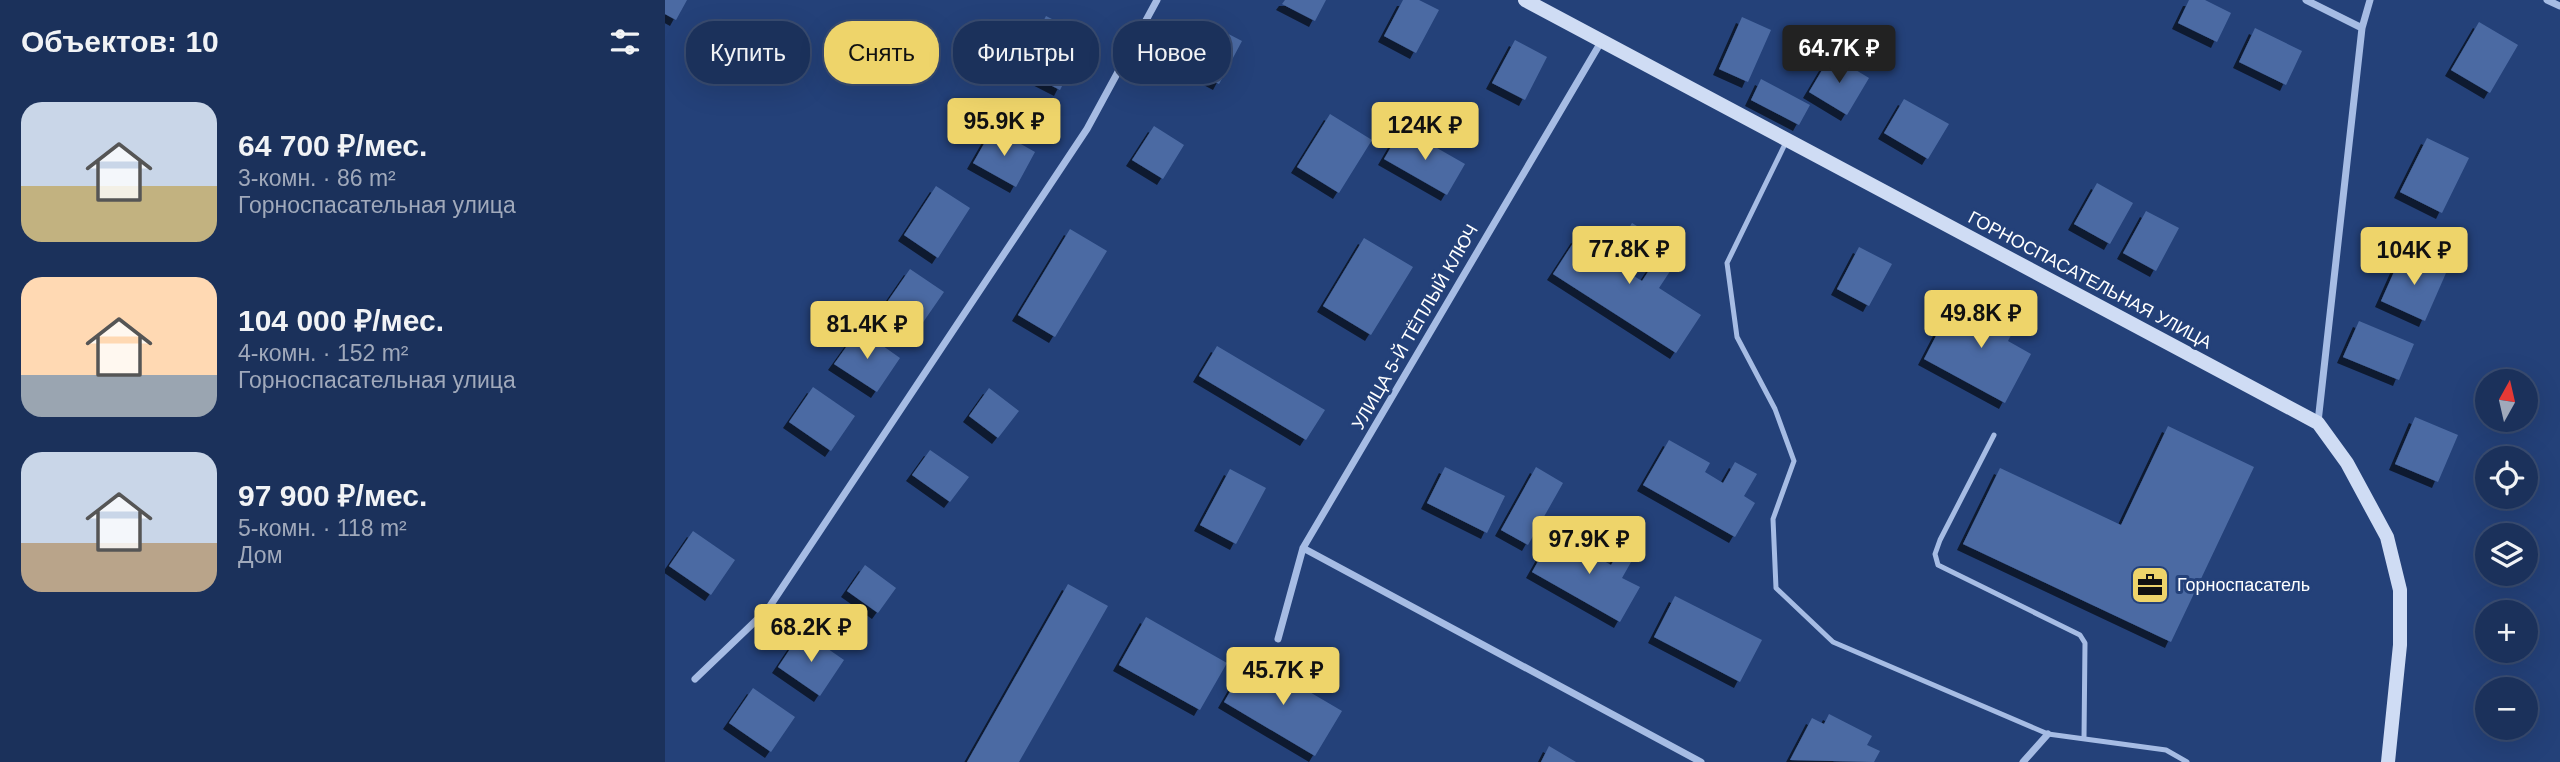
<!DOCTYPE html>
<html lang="ru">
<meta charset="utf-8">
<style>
body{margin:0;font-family:Arial,sans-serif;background:#283d64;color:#f1f3f6;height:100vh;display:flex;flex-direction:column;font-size:26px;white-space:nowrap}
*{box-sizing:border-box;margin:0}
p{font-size:23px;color:#a0a9bb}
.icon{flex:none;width:38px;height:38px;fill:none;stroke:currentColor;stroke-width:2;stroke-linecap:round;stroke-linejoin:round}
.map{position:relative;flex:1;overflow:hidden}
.details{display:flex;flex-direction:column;background:#1b315b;width:665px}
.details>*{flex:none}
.banner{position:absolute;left:21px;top:21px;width:665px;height:63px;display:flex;gap:14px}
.needle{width:46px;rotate:8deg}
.controls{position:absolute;left:1810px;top:369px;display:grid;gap:14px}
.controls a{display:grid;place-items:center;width:63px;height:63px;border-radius:50%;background:#1b315b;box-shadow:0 7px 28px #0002,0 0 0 2px #394c71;font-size:35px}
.price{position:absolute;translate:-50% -60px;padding:0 16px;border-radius:7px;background:#eed46a;color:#111;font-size:23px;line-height:46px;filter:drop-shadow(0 2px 4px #0008)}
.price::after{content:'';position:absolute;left:50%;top:42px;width:21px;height:16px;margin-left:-10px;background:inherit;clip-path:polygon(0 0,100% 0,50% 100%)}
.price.selected{background:#222;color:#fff}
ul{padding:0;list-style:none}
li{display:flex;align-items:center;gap:21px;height:175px;padding:0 21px}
li span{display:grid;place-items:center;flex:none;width:196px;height:140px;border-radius:21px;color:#555}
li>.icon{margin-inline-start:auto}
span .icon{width:84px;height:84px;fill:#fffc;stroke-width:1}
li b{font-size:30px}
h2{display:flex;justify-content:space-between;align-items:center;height:84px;padding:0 21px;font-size:30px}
.chip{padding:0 24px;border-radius:28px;background:#1b315b;box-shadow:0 7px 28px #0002,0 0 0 2px #394c71;font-size:24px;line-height:63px}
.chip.selected{background:#eed46a;color:#111}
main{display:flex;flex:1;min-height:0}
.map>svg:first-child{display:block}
.building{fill:#4c6ba3;filter:url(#shadow)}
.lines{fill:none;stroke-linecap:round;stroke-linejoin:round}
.service{stroke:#a6bce4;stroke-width:5}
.minor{stroke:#a6bce4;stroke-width:7}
.secondary{stroke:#cfdcf4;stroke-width:14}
.labels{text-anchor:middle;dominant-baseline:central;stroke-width:6;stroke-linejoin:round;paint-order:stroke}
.street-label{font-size:18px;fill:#fff;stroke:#244179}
.poi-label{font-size:18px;fill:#fff;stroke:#244179;text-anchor:start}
</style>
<main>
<section class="details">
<h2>Объектов: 10<svg class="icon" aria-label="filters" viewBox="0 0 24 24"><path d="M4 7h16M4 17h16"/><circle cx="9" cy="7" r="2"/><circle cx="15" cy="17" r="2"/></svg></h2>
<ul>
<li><span style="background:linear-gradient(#c9d6e8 60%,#c2b280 0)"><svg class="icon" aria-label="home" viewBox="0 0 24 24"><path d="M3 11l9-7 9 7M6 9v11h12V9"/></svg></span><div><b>64 700 ₽/мес.</b><p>3-комн. · 86 m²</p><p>Горноспасательная улица</p></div></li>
<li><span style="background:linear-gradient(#ffd9b3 70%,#9aa5b1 0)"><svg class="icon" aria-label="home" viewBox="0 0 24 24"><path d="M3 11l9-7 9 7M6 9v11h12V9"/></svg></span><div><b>104 000 ₽/мес.</b><p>4-комн. · 152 m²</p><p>Горноспасательная улица</p></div></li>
<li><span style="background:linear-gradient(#c9d6e8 65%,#b9a48a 0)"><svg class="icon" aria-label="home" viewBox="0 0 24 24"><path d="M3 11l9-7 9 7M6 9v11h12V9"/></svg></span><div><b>97 900 ₽/мес.</b><p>5-комн. · 118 m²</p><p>Дом</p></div></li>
</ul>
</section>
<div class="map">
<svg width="1895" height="762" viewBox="0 0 1895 762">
<defs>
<filter id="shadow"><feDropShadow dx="-6" dy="6" stdDeviation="0" flood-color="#0009"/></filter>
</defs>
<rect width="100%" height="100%" fill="#244179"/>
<path class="building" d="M0,0h22l-11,20 -11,-6z
M620,0h41l-11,21 -33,-17z
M738,0h16l20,10 -23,43 -32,-17z
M1524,0h16l26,13 -14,29 -39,-19z
M381,16l41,21 -27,53 -41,-21z
M1077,17l29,13 -23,52 -29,-13z
M1814,22l39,23 -28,48 -39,-23z
M544,24l33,17 -23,43 -32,-17z
M1590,28l47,23 -16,34 -47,-23z
M850,40l32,17 -22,43 -33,-17z
M1166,55l38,23 -22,37 -38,-23z
M1096,79l49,26 -11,20 -48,-25z
M1239,99l45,25 -21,35 -44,-26z
M665,114l42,26 -33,53 -42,-26z
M489,126l30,19 -21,34 -31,-19z
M328,128l42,24 -19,35 -43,-24z
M737,128l63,36 -18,31 -63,-36z
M1762,138l42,20 -27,55 -42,-21z
M1432,183l36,20 -23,41 -36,-20z
M271,186l34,22 -32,50 -34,-23z
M1481,211l33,17 -23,43 -33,-18z
M967,223l13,8 -24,37 21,13 23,-35 15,10 -21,32 42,27 -25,38 -123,-79 24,-37 9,6 10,-15 24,15z
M405,229l37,22 -52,86 -37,-22z
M699,238l49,29 -42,68 -48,-29z
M1194,247l33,17 -23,42 -32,-17z
M1737,254l44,19 -21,48 -44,-20z
M245,269l34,23 -27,39 -34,-23z
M1325,299l31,16 -13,26 23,13 -26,49 -81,-44 27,-52 27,15z
M1694,321l55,23 -15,36 -56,-23z
M194,329l41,29 -23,34 -43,-28z
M552,346l108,64 -19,30 -107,-64z
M148,387l42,29 -24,35 -42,-29z
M324,388l30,23 -21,27 -29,-22z
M1750,417l43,18 -20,47 -43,-18z
M1503,426l86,41 -83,175 -208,-98 37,-76 121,57z
M1004,440l41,23 -5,9 18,11 12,-21 22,12 -13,22 11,7 -20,34 -92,-52z
M265,450l39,27 -19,25 -38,-27z
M780,467l60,29 -18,37 -60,-30z
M871,467l27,16 -35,62 -27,-15z
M565,469l36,19 -30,56 -36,-19z
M28,531l42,29 -24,35 -42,-29z
M889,533l57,32 11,-18 13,8 -13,23 18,9 -20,35 -88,-50z
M200,565l31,23 -18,25 -31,-22z
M403,584l40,22 -89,156h-52z
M1010,596l87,44 -22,42 -86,-45z
M481,617l81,46 -27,47 -81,-45z
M137,631l42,29 -24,36 -42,-29z
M585,657l92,54 -27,45 -91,-54z
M88,688l42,29 -24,35 -42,-29z
M1164,714l43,22 -5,9 13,6 -6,11 -84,-2 22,-42 12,6z
M884,746l27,16h-35z"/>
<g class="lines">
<path class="service" d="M1122,140l-60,123 10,74 38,72 19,52 -21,58 3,69 57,54 215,92 118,16 21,12
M1329,435l-54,105 -5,14 3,11 142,70 5,8 -1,95"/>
<path class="minor" d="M1641,0l56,28
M1882,0l13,6
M1653,422l44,-394 8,-28
M638,548l398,214
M613,639l25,-91 298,-506
M30,679l73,-70 319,-480 70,-129
M1358,762l25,-28"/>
<path class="secondary" d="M860,0l793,423 29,40 40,74 13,53v55l-12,117"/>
</g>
<defs>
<symbol id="office-square" viewBox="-11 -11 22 22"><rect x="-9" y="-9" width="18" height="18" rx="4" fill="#eed46a" stroke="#244179"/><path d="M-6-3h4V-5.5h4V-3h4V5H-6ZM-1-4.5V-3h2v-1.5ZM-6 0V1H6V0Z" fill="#111"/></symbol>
</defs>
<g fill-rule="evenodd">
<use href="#office-square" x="1463" y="563" width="44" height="44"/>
</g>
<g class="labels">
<g class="street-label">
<text transform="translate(1425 280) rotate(28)">ГОРНОСПАСАТЕЛЬНАЯ УЛИЦА</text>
<text transform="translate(750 327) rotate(-60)">УЛИЦА 5-Й ТЁПЛЫЙ КЛЮЧ</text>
</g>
<g class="poi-label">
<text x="1512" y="585">Горноспасатель</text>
</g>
</g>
</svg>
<div class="controls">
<a><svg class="needle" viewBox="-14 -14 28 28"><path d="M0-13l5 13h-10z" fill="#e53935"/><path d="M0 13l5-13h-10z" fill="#a0a9bb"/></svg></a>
<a><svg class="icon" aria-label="locate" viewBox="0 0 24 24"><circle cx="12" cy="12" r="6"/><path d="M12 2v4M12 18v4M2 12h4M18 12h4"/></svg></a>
<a><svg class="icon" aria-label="layers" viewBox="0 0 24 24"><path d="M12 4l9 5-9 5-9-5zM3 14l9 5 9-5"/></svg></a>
<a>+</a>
<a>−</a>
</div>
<b class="price selected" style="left:1174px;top:85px">64.7K ₽</b>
<b class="price" style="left:339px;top:158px">95.9K ₽</b>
<b class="price" style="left:760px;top:162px">124K ₽</b>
<b class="price" style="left:964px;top:286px">77.8K ₽</b>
<b class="price" style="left:1749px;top:287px">104K ₽</b>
<b class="price" style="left:1316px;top:350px">49.8K ₽</b>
<b class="price" style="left:202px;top:361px">81.4K ₽</b>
<b class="price" style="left:924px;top:576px">97.9K ₽</b>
<b class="price" style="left:146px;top:664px">68.2K ₽</b>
<b class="price" style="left:618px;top:707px">45.7K ₽</b>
<div class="banner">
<a class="chip">Купить</a>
<a class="chip selected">Снять</a>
<a class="chip">Фильтры</a>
<a class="chip">Новое</a>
</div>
</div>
</main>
